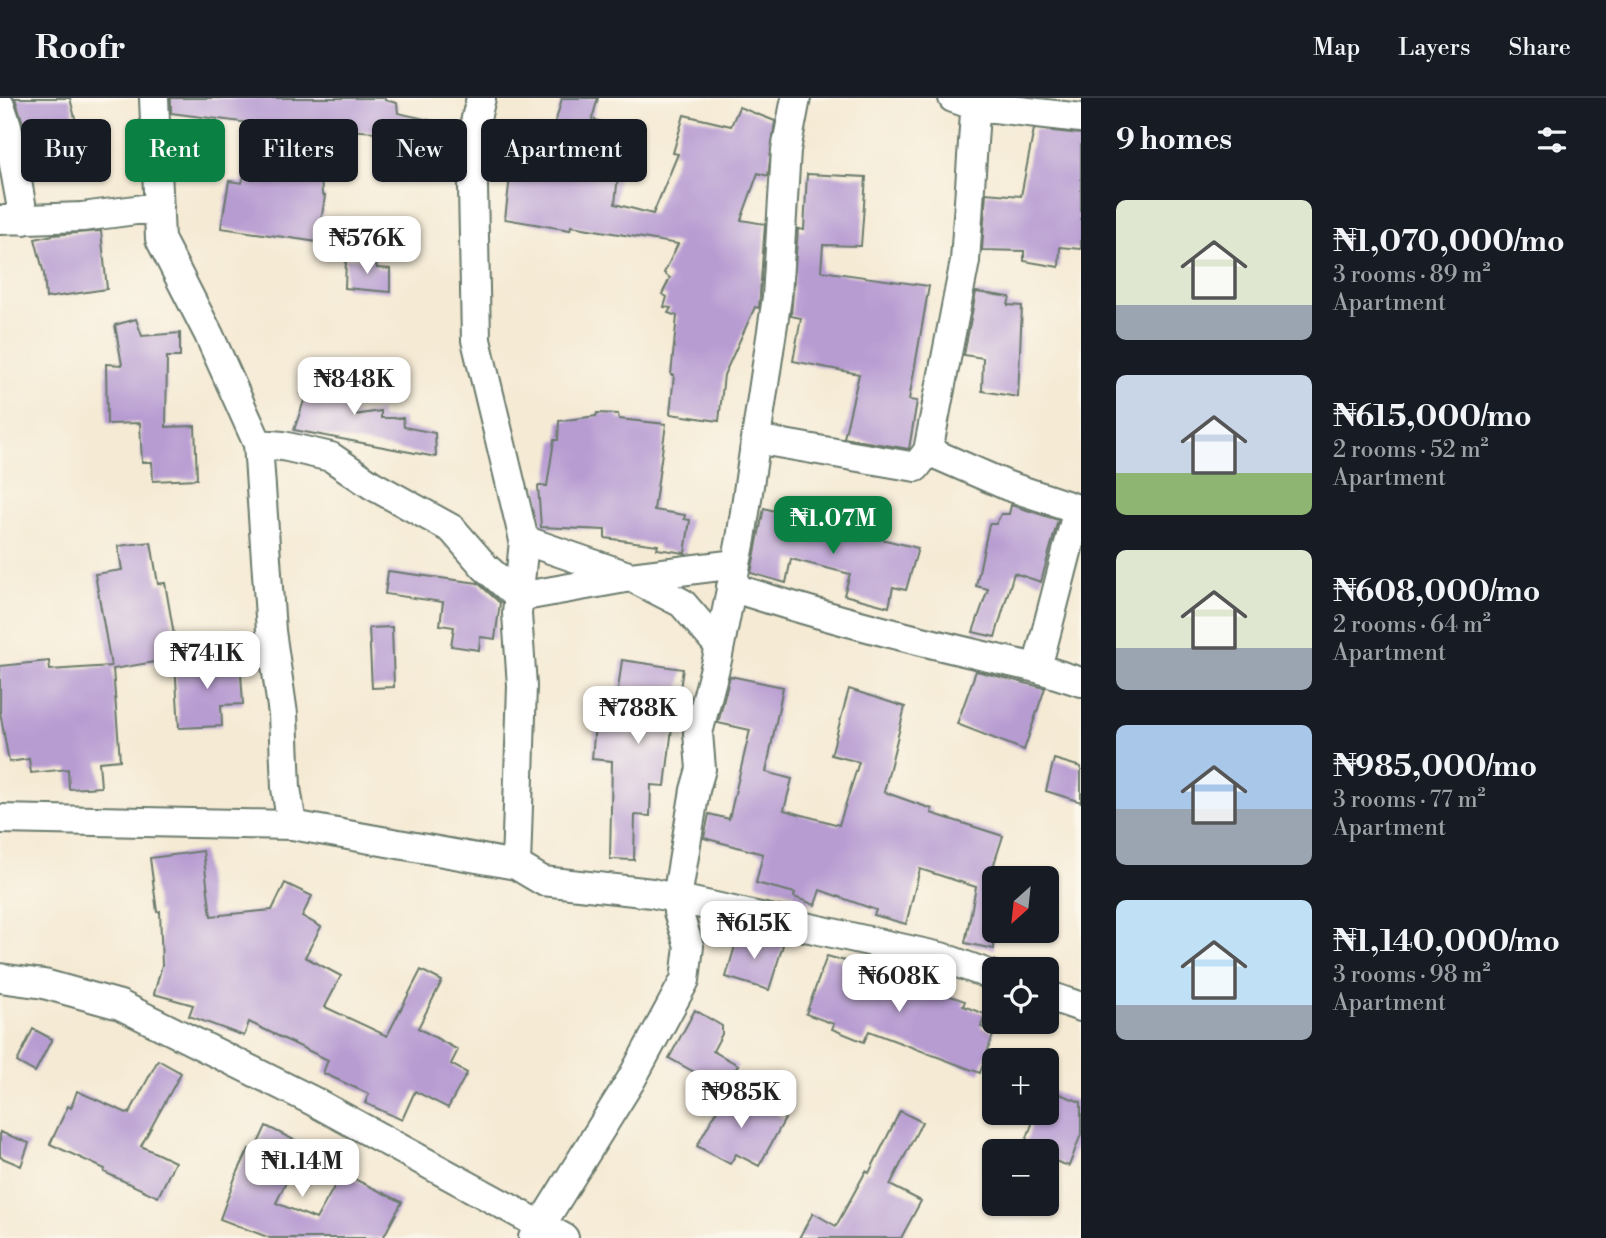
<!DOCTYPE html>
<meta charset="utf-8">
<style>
body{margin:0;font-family:"Libre Bodoni",serif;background:#242831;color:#f1f3f6;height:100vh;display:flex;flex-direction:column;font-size:26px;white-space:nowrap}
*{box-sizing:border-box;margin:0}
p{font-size:23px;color:#9ea1a6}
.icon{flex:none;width:38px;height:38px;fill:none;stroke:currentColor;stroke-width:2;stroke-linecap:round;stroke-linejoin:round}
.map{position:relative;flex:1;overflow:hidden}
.details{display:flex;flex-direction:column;background:#171b24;width:525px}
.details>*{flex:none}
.guide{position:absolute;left:21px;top:21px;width:665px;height:63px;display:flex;gap:14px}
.needle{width:46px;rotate:207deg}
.tools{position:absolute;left:982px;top:768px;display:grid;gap:14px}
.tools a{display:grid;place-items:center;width:77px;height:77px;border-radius:10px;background:#171b24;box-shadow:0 2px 5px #0004;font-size:35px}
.price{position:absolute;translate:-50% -60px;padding:0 16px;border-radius:14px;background:#fff;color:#222;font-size:23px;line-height:46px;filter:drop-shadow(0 2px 4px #0008)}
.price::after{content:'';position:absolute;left:50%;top:42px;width:21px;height:16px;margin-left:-10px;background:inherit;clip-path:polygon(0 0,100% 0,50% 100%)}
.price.selected{background:#0b8043;color:#fff}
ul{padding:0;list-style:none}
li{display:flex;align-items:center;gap:21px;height:175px;padding:0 35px}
li span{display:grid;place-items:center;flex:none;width:196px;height:140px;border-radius:10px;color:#555}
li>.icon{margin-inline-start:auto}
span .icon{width:84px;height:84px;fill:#fffc;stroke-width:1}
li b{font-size:30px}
h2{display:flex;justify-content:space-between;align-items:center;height:84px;padding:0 35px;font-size:30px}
.tag{padding:0 24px;border-radius:10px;background:#171b24;box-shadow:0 2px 5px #0004;font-size:24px;line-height:63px}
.tag.selected{background:#0b8043;color:#fff}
header{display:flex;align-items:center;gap:42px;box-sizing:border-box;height:98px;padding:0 35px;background:#171b24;border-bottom:2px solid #363941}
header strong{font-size:33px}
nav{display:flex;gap:38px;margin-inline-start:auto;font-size:24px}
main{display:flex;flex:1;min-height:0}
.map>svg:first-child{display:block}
.building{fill:#b79cd2}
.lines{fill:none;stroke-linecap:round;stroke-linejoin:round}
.street-casing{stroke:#6a7a6c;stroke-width:32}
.street{stroke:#fff;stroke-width:28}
</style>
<header>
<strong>Roofr</strong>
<nav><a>Map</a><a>Layers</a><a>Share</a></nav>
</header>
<main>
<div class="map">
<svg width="1081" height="1140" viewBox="0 0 1081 1140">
<rect width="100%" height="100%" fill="#fbf7ec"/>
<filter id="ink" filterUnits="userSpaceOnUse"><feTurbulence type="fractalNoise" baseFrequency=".0143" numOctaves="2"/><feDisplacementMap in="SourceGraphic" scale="14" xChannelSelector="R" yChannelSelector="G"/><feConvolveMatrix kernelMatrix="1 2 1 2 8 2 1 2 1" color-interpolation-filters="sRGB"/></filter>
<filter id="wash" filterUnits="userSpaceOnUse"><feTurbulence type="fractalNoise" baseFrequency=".00686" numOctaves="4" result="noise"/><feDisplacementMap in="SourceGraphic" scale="28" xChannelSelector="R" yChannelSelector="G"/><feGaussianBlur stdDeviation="1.57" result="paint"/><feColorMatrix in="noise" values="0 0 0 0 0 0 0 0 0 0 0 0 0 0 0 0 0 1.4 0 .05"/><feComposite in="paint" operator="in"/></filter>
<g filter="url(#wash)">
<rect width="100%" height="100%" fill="#f5ead4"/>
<g id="blocks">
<path class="building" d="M15,0h55l6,24 -4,1 9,39 -29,3 -3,-7 -6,1 -3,-14 -12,4 -5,-26z
M171,0h214v2l12,3 1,10 49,11 -1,13 -127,-9 3,67 3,1 -7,46 -97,-14 8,-47 13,2 16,-59 -87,-11z
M562,0h36l-6,21 31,9 -8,76 38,10 25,-60 -5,-1 11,-38 47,11 8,-19 36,14 -7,55 -10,-3 -17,47 24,4 -6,84 -4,-1 -31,68 -5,46 -49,-7 4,-39h-3l6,-59 -9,-3 3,-5 -7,-1 3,-10 -5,-3 8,-16 -6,-5 14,-29 -107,-18 -1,4 -65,-11 7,-59 11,1 5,-30 24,4z
M1034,31l47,5v115l-21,-2 -1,20 -35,-6v-10l-42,-1 4,-57 35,3z
M807,76l59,3 -5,69 -38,-1 -2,26 108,15 -20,114 8,1 -8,48 -65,-11 15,-64 -66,-13 8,-43 -10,-2 7,-87 6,1z
M101,133l6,58 -61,9 -2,-24 -9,-35 18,-4z
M346,160l29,1 2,9 13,1v23l-45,-4z
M976,194l34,5 -2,8 14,1 -4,91 -36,-6 1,-33 -19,-3z
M136,221l6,17 38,-3v24h-13l-1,70 29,-1 2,53 -44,2 -1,-19h-10l-2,-39 -33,1 -1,-60 16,1 -7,-40z
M304,272l55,8 -5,37 27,-4v7h22l1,9 31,6 1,24 -142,-27 12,-35 -5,-1z
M597,315l21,1 1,5 47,5 -12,86 31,5 -1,4 6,1 -5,33 -28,-4 1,-4 -53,-7v-8l-64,-3 -3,-41h9l7,-46h4l1,-19 37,-5z
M1011,407l47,15 -17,62 -27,-9 -19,64 -22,-5 15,-43 -12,-3 13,-62h7l5,-10h8z
M764,410l97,28v-2l57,14 -12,42 -13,-3 -4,20 -45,-12 6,-21 -59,-15 -5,24 -35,-10z
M151,444l7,42 7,-1 13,75 -65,11 7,91 -21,2 2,25 -32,2 -1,-20 -37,4 -2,-14 -20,3 -9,-50v-46l49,-5 1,9 61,-4 -16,-92 27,-4 -4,-24z
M388,473l90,12 22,20 -5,36 -15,-2 -1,13 -28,-4 3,-19 -14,-2 3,-23 -58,-8z
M392,529l2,60 -22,1 -3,-60z
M240,562l3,44 -22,1 1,21 -43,2 -4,-65z
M622,562l61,9 -9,59h-2l-7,58 -14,-1 -1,31 -15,-1 -1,45 -24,-1 2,-98 -20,-2 3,-35 18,2z
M976,573l69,17 -21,62 -67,-26z
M730,578l53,11 -17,85 26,7 -8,31 55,15 20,-63 -28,-7 18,-66 56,18 -21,85 48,17 -1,4 72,23 -9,28v85l-29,-6 11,-56 -56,-18 -14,55 -32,-9 2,-5 -56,-20 -5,15 -21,-8 1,-4 -39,-10 7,-29 -59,-16 5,-24 20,5 21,-89 -32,-7z
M1054,661l27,8v35l-35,-11z
M203,753l8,65 61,-6 13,-27 27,13 -10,20 19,11 -16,30 36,19 -16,31 62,29 34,-66 21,11 -24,47 40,22 -7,14 16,9 -19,35 -33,-17 -13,29 -37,-17 4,-9 -46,-21 5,-13 -79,-38 -5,14 -55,-20 4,-11 -39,-11 8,-29 -2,-54 -3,1 -7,-54z
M739,834l44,13 -14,45 -43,-13z
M827,858l32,9 50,21 35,11 1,-3 20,7 -2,5 22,8 -4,13 13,5 -14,41 -111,-42 -5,11 -32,-13 2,-5 -28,-10z
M695,912l27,16v8l-9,17 25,14 -13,24 -56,-31z
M33,931l19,10 -17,33 -18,-10z
M158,962l23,13 -40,73 34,16 -17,35 -54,-25 1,-3 -55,-25 18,-38 3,2 6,-17 52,23z
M729,990l56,31 -26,47 -23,-12 -6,10 -33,-18z
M1046,991l35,13v32l-12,32 -23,-8v-6h-16l-7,-3 13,-36h10z
M900,1013l22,11 -32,63 31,16 -20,37h-102l14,-25 23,13 30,-55 3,2z
M266,1028l38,19 -28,58 40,16 26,-46 60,29 -19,36h-113l-50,-19 15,-41 14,-29 5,3z
M0,1034l29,11 -8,23 -21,-9z"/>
</g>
</g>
<g filter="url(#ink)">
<use href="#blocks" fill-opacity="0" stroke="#6a7a6c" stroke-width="2"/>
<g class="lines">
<defs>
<path id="street" d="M154,0l6,141 49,96 49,109 13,187 12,83 3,74 6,37
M481,0l-9,37 4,205 48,200 -7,74 5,72 -6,179 27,16 109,12 289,64 53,19
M953,0l23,8 105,12
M0,7l7,21 17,94
M0,122l82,-3 77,-10
M755,341l161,28 12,-16 37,-190 11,-163
M258,346l25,2 48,11 41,28 80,44 33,38 34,30 112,-20 51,26 37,43
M928,353l80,35 70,23 -41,159 44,14
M524,442l107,37 105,-13
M731,489c101,33 202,58 306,81
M0,721l292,6 224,40
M0,880l44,6 76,21 193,96 251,137
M1046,897l35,12
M533,1140l98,-158 54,-100 4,-34 -11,-34 -1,-14 18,-108 6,-21 -3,-36 19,-73 24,-121 36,-242 9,-147 10,-52"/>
</defs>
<use href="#street" class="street-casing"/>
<use href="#street" class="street"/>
</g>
</g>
</svg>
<div class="tools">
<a><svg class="needle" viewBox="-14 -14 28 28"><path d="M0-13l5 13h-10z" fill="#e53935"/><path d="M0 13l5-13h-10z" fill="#9ea1a6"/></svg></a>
<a><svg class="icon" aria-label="locate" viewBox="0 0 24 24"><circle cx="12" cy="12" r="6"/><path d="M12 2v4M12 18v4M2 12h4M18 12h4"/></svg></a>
<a>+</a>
<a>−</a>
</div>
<b class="price" style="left:367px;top:178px">₦576K</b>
<b class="price" style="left:354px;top:319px">₦848K</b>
<b class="price selected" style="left:833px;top:458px">₦1.07M</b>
<b class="price" style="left:207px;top:593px">₦741K</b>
<b class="price" style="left:638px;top:648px">₦788K</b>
<b class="price" style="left:754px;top:863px">₦615K</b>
<b class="price" style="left:899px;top:916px">₦608K</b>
<b class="price" style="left:741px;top:1032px">₦985K</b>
<b class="price" style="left:302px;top:1101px">₦1.14M</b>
<div class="guide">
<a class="tag">Buy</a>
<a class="tag selected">Rent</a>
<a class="tag">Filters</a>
<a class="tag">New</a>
<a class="tag">Apartment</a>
</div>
</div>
<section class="details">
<h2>9 homes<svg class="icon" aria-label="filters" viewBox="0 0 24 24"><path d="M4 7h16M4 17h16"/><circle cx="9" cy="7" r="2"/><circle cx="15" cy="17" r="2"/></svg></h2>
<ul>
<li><span style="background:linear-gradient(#dfe7d0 75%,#9aa5b1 0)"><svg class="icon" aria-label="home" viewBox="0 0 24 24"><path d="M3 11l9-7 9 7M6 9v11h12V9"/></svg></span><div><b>₦1,070,000/mo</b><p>3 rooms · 89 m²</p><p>Apartment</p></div></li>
<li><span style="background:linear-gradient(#c9d6e8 70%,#8fb573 0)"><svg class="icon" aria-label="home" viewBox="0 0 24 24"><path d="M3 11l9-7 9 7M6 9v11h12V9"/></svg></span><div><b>₦615,000/mo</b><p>2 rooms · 52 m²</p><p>Apartment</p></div></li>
<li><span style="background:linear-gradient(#dfe7d0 70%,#9aa5b1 0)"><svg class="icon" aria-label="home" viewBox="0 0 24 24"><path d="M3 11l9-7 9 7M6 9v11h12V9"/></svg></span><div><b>₦608,000/mo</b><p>2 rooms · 64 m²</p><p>Apartment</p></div></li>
<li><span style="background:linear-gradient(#a9c7e8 60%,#9aa5b1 0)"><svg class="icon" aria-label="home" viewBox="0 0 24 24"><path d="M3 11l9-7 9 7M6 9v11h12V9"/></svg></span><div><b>₦985,000/mo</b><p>3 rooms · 77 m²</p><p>Apartment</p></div></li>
<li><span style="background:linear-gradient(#bfe0f5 75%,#9aa5b1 0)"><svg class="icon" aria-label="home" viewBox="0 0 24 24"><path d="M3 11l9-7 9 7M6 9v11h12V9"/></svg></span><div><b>₦1,140,000/mo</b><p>3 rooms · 98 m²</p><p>Apartment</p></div></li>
</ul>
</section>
</main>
